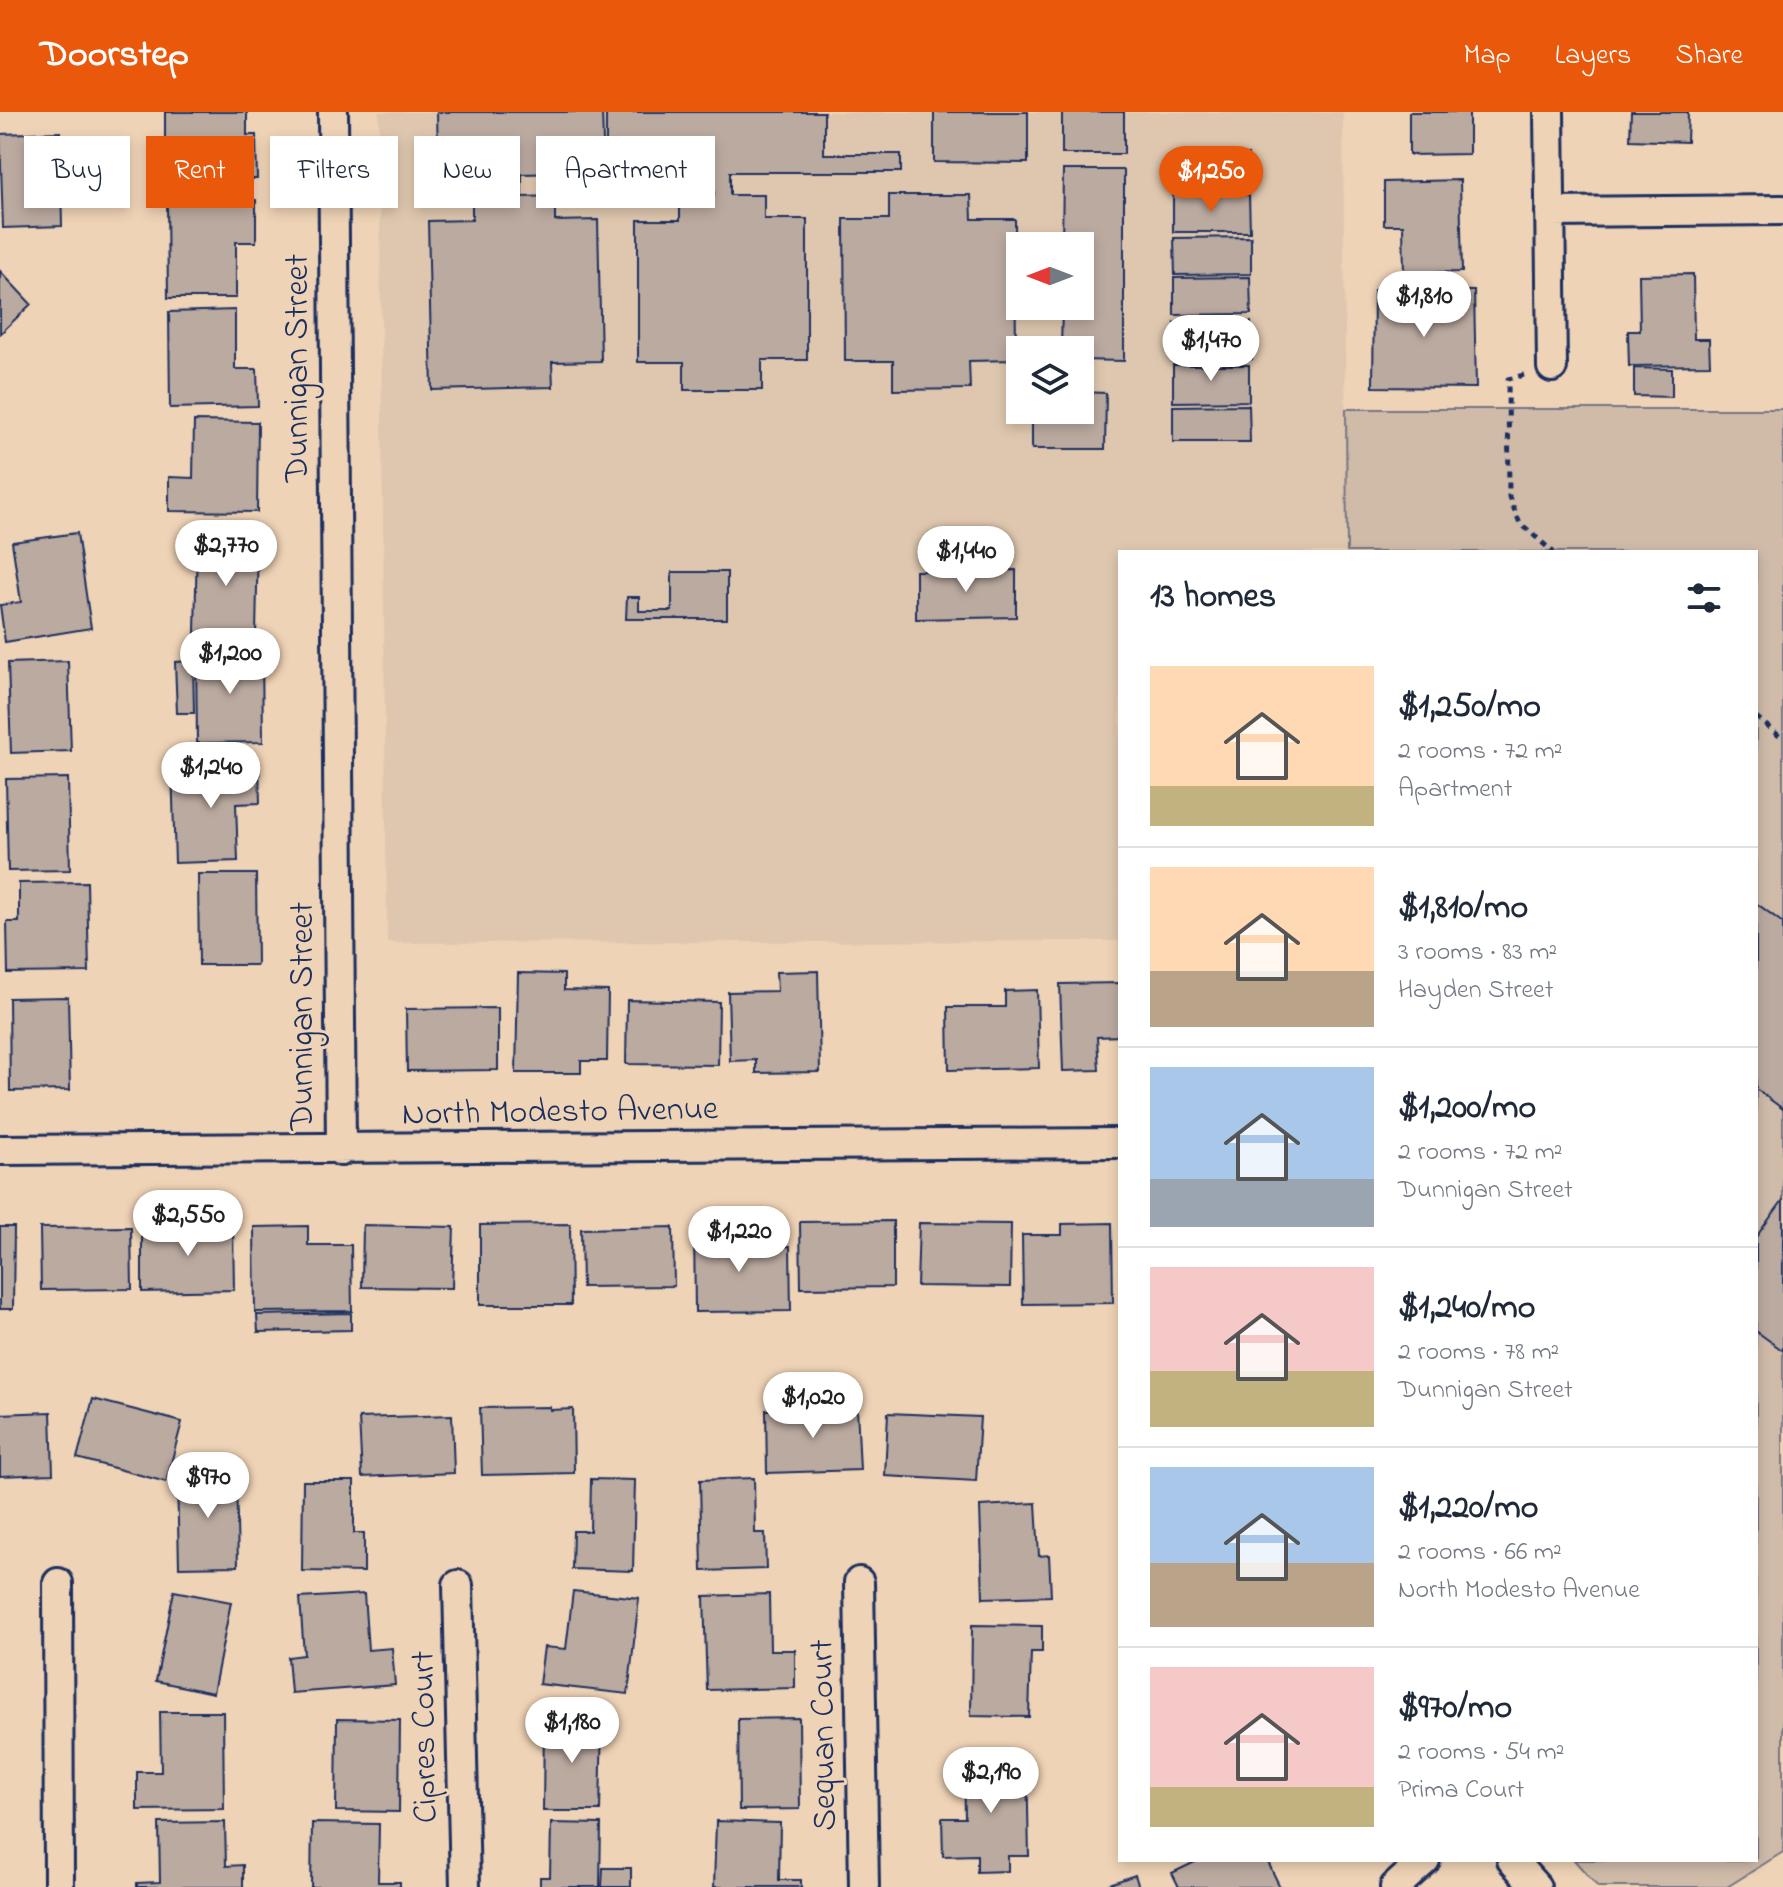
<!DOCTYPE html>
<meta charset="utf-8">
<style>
body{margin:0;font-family:"Indie Flower",sans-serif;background:#f2f2f3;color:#1f2937;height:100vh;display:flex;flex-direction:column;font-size:30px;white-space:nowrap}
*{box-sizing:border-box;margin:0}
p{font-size:26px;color:#747a83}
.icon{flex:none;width:44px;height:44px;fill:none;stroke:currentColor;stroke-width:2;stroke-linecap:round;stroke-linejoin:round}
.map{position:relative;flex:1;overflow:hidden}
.side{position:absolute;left:1118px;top:438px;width:640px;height:1312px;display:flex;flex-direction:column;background:#fff;border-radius:0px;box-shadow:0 4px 12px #0003}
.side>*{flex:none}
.guide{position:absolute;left:24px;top:24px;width:760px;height:72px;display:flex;gap:16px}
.needle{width:52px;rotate:270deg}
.controls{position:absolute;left:1006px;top:120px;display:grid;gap:16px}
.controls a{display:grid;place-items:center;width:88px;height:88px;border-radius:0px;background:#fff;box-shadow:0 4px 12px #0003;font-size:40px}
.price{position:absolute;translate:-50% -68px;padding:0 18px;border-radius:28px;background:#fff;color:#222;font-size:26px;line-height:52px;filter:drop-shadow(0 2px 4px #0008)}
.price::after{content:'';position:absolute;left:50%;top:48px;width:24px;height:18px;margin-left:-12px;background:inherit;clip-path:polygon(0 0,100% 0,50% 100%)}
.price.active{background:#ea580c;color:#fff}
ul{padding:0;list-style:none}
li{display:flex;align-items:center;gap:24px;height:200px;padding:0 32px}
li+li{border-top:2px solid #e0e1e3}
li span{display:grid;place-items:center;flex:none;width:224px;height:160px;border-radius:0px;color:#555}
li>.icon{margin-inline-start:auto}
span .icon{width:96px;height:96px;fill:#fffc;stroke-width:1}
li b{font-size:34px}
h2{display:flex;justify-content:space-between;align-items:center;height:96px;padding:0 32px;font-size:34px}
.pill{padding:0 28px;border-radius:0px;background:#fff;box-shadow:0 4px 12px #0003;font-size:28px;line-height:72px}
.pill.active{background:#ea580c;color:#fff}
header{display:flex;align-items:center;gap:48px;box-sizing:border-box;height:112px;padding:0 40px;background:#ea580c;color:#fff}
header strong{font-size:38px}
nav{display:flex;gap:44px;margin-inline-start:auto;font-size:28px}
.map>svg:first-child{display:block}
.built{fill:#dfc7af;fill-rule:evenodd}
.green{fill:#d0bba9;stroke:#767584;stroke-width:2}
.building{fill:#bbaaa0;stroke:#1b2f5e;stroke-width:2}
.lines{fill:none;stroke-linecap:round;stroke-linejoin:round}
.street-casing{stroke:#1b2f5e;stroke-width:34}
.path{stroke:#1b2f5e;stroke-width:5;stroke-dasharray:6 6;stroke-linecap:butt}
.street{stroke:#efd3b6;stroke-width:28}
.labels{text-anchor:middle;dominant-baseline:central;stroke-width:6;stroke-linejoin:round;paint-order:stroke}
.street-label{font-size:34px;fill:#1b2f5e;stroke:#efd3b6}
</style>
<header>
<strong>Doorstep</strong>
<nav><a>Map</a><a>Layers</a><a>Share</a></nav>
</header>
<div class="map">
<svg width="1783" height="1775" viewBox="0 0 1783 1775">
<rect width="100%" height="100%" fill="#efd3b6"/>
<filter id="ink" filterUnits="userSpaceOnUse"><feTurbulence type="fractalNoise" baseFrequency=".0125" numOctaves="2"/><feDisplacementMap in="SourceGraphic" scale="16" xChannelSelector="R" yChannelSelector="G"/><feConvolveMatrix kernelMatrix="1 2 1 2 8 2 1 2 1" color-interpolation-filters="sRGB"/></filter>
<g filter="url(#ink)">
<path class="built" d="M379,0h964l4,440h-227v389l-733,2zM1020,134h60v60h-60zM1020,238h60v60h-60z"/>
<path class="green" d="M1346,297h437v1443l-56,35h-129l-24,-27h182v-1308h-409z"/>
<path class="building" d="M165,0h82v23h9l1,44h-61v-31h-31z
M437,0h165l2,60 -82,2v23l33,-1v25l43,-1 3,141 -49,1 1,25 -121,3 -4,-169 44,-1v-23l32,-1v-24h-17v-16l-49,1z
M606,0h218v42h77v18h-171v23h34v24h43v141h-45v30h-78v-28h-46v-142h42v-25h34v-23h-108z
M934,0h94v51l-94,-1z
M1062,0h62v42h-62z
M1409,0h60v42l-60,1z
M1631,0h57l-1,30 -57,-2z
M60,20l2,94 -59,2 -3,-94z
M1248,43l1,37h-76l-1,-36z
M1063,58h61v191l-44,-1v-10h-19l1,-44h18v-60h-18z
M1460,68l2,92 -58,1 -1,-48h-19v-43z
M889,83h82l1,24h43l1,141 -47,1 1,28 -77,1v-29h-48l-1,-142h45z
M1173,83h76l1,37h-77z
M256,88v42h-20v56h-68l-1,-97z
M1251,125v37l-76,1 -1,-37z
M0,159l31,33 -31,30z
M1693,162l1,65h15l1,26 -81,1 -1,-35h12l-1,-56z
M1250,165l1,37 -77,1v-37z
M1374,178l100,1 2,97 -103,-1z
M235,198v59h22l1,37 -88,2 -1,-96z
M1251,210l1,37 -77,1v-37z
M1173,253h76v36l-76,1z
M1634,256l38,1v28l-38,-1z
M1080,280l26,1 -1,56h-73v-39h48z
M1249,293l1,37h-77v-36z
M194,309l64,1 -1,90 -88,-1v-34l24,1z
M77,421l14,95 -86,14 -5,-37 21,-3 -9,-60z
M197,429l61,1 -2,92 -61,-1z
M1016,458v47l-100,2v-48z
M672,460h55v47h-101l1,-22h12v14h33z
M262,537l1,93 -66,1 -1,-93z
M68,549l3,90 -60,2 -3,-90z
M193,549l1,52h-17l-2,-51z
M259,653l1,38 -24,1 2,57 -63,2 -3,-96z
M68,666l2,92 -62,1 -2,-92z
M198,762h58l1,91h-58z
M87,770l2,90 -81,1 -1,-51h12v-39z
M1756,791l27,20v186l-27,-20z
M818,859l2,101 -64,1v-13l-26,1 -2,-69 49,-1 -1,-19z
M518,861l46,1v16l44,1 -1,70h-26v12h-65z
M1120,871v53l-23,1 2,33 -36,1 -3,-87z
M1037,878l2,78 -90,2 -1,-63h57v-16z
M68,885l2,93 -60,1 -1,-93z
M627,888l92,2 -1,63 -92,-1z
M498,896v62l-91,1 -1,-62z
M1783,1088v149l-1,1 -26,-19v-94z
M893,1109v66l-92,1 -1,-66z
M919,1111l92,1 -1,63 -93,-1z
M1112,1111l1,80 -90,1 -1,-69h40v-11z
M570,1112l1,81h-91v-80z
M731,1112v23l59,-1 1,65 -96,1 -1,-87z
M233,1113l1,65 -92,2v-66z
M363,1113l91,2 -2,61 -90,-1z
M308,1114v19h43l1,66 -97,1 -1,-85z
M0,1115h14l-1,82h-13z
M131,1115l1,62 -91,1 -1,-62z
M673,1115l1,59 -92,1 -1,-58z
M351,1201v17l-93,2 -1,-17z
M93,1287l89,23 -16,60 -89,-24z
M550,1295v3l23,-1 1,64 -92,2 -2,-67z
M857,1295l3,63 -93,3 -1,-63z
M51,1300l2,62 -53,2v-62z
M888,1301l92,4 -4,64 -91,-5z
M452,1303l2,58 -92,4 -3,-59z
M236,1362l2,92 -59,1 -2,-92z
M754,1366l1,55h10l1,36 -64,2 -2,-91z
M591,1367l44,1 -2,91 -61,-2 1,-38h17z
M303,1369h51v52h10v39l-62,-1z
M1036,1391l3,53 10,-1 2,41 -68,2 -3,-92z
M174,1479l57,11 -18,91 -57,-12z
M573,1479l66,7 -11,96 -89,-10 5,-37 22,2z
M364,1482l4,56 24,-2 3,37 -104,8 -3,-36 16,-2 -4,-57z
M769,1482l1,56h25v38l-88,2 -3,-94z
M972,1513l70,1v26h-11l-2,65 -58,-1z
M160,1600h63l1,97 -87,1v-38h24z
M799,1606l1,91 -61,1 -1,-91z
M337,1607l63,1 -1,92 -63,-1z
M544,1607l58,1 -2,91h-57z
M1027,1648l2,96h-21v15l-31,1v-17l-34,1 -1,-38h23l-1,-57z
M716,1709l64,2 -1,57h22v7h-87z
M225,1710l1,44 17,-1v22h-106v-4l23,-1 -1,-59z
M312,1711l67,1 -1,58h22v5h-89z
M551,1711l50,1 -1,63h-60v-10h10z
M1199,1748h68l13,27h-101l-7,-14z
M603,1756h28v19h-29z
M1135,1763l4,12h-38z"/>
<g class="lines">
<defs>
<path id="street" d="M333,0l8,1039
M1549,0l3,255
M1550,100l233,-2
M0,1038l1120,-7
M859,1470l5,305
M58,1471l1,304
M458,1473l7,302
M1512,1748l24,27
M1395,1775l30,-27"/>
</defs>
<use href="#street" class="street-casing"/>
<path class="path" d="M1524,263l-16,4 1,118 11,26 33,29
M1756,605l27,22"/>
<use href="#street" class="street"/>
</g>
</g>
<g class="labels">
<g class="street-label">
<text transform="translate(299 256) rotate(-90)">Dunnigan Street</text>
<text transform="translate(304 904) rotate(-90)">Dunnigan Street</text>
<text transform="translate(560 1001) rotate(-1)">North Modesto Avenue</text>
<text transform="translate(825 1623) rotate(-91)">Sequan Court</text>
<text transform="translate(426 1625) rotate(-91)">Cipres Court</text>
</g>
</g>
</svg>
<div class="controls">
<a><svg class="needle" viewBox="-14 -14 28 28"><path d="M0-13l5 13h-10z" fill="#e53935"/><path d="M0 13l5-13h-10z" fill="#747a83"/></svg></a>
<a><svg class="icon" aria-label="layers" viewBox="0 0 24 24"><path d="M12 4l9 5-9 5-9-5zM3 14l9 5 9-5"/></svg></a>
</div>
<b class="price active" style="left:1211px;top:102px">$1,250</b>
<b class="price" style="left:1424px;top:227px">$1,810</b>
<b class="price" style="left:1211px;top:271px">$1,470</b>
<b class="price" style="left:226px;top:476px">$2,770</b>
<b class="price" style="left:966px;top:482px">$1,440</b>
<b class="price" style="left:230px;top:584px">$1,200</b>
<b class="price" style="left:211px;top:698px">$1,240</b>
<b class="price" style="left:188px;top:1146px">$2,550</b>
<b class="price" style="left:739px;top:1162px">$1,220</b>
<b class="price" style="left:813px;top:1328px">$1,020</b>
<b class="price" style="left:208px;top:1408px">$970</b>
<b class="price" style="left:572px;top:1653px">$1,180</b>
<b class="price" style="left:991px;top:1703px">$2,190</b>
<div class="guide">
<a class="pill">Buy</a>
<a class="pill active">Rent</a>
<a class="pill">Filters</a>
<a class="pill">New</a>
<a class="pill">Apartment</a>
</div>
<section class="side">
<h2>13 homes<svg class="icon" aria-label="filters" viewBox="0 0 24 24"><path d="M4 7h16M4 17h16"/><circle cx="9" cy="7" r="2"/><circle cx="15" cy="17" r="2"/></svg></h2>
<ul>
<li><span style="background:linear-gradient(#ffd9b3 75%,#c2b280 0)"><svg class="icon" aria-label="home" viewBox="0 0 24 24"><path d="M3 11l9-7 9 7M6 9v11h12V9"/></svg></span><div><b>$1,250/mo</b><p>2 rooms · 72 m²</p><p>Apartment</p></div></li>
<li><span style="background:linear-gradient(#ffd9b3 65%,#b9a48a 0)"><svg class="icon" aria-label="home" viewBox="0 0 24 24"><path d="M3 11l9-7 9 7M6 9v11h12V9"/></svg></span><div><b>$1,810/mo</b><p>3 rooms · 83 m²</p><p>Hayden Street</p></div></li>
<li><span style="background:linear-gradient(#a9c7e8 70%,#9aa5b1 0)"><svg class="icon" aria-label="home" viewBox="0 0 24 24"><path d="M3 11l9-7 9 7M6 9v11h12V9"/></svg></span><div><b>$1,200/mo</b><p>2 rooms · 72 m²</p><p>Dunnigan Street</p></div></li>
<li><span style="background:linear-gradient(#f6c9c9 65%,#c2b280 0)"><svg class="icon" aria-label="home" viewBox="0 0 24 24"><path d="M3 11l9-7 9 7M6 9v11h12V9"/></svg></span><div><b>$1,240/mo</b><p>2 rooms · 78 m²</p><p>Dunnigan Street</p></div></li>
<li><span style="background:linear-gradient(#a9c7e8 60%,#b9a48a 0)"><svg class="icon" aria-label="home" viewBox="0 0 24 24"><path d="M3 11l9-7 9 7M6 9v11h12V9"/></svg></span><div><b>$1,220/mo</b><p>2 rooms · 66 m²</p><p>North Modesto Avenue</p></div></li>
<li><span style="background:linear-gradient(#f6c9c9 75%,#c2b280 0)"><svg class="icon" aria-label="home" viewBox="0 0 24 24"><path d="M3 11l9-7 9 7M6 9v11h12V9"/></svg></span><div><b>$970/mo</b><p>2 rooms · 54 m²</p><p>Prima Court</p></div></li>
</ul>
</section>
</div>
